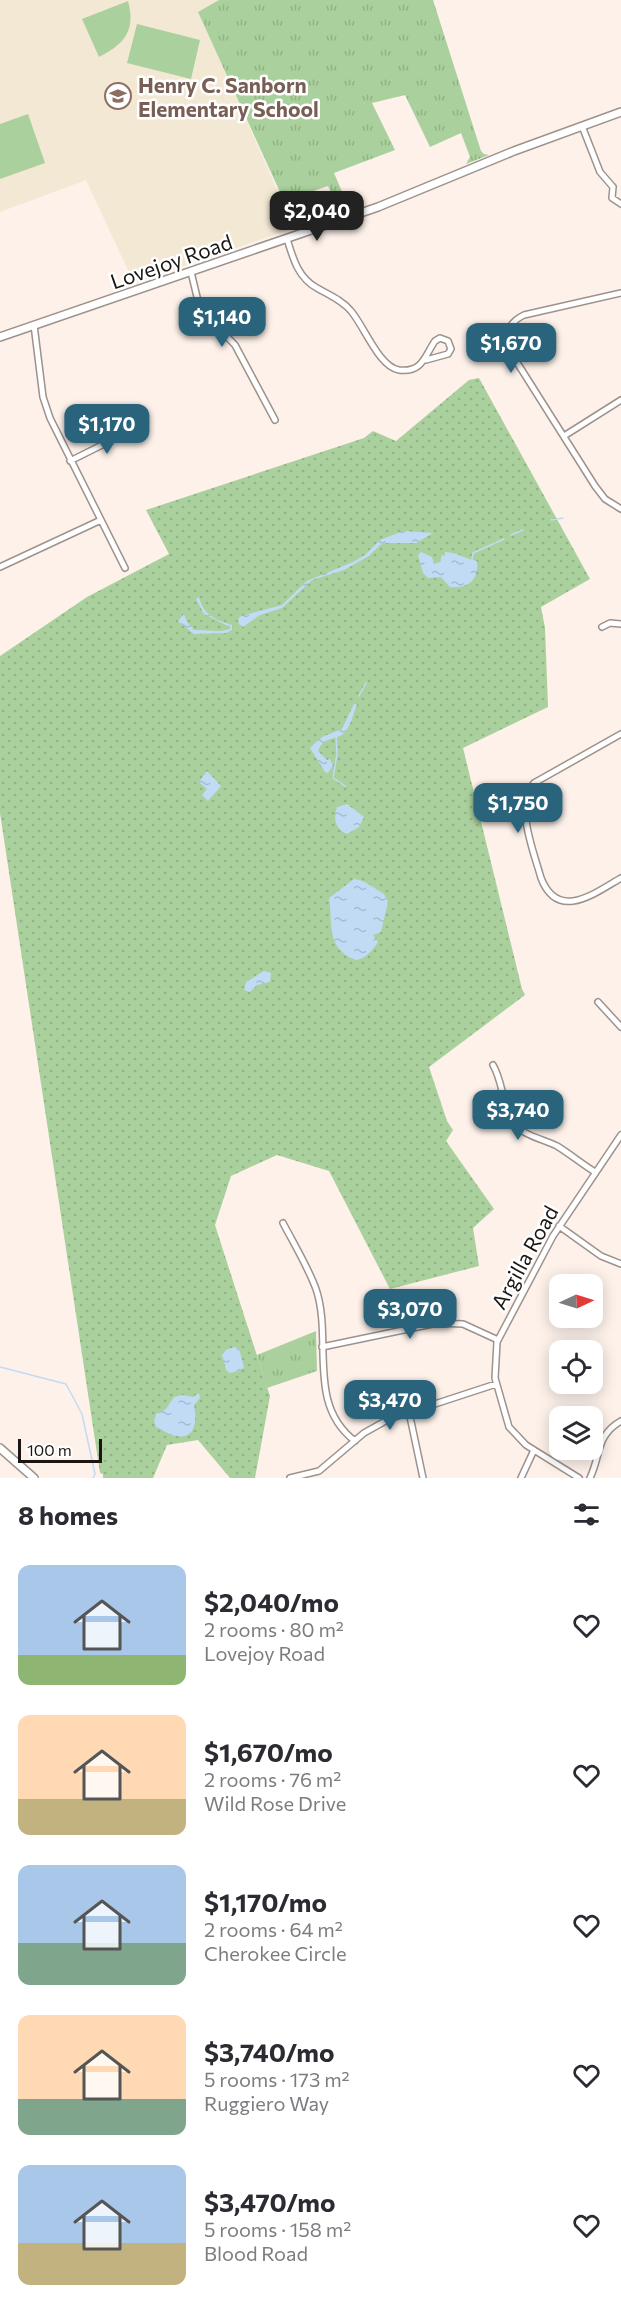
<!DOCTYPE html>
<meta charset="utf-8">
<style>
body{margin:0;font-family:Commissioner,sans-serif;background:#f2f2f3;color:#2b2b33;height:100vh;display:flex;flex-direction:column;font-size:22px;white-space:nowrap}
*{box-sizing:border-box;margin:0}
p{font-size:20px;color:#7c7c81}
.icon{flex:none;width:33px;height:33px;fill:none;stroke:currentColor;stroke-width:2;stroke-linecap:round;stroke-linejoin:round}
.map{position:relative;height:1478px;overflow:hidden}
.panel{display:flex;flex-direction:column;background:#fff;flex:1}
.panel>*{flex:none}
.needle{width:39px;rotate:86deg}
.buttons{position:absolute;left:549px;top:1274px;display:grid;gap:12px}
.buttons a{display:grid;place-items:center;width:54px;height:54px;border-radius:12px;background:#fff;box-shadow:0 3px 15px #0003;font-size:30px}
.scale{position:absolute;left:18px;bottom:15px;width:84px;box-sizing:border-box;padding-left:6px;border:3px solid #1a1613;border-top:0;font-size:16px;line-height:21px;white-space:nowrap;color:#1a1613;-webkit-text-stroke:4px #fff;paint-order:stroke}
.price{position:absolute;translate:-50% -51px;padding:0 14px;border-radius:12px;background:#29637c;color:#fff;font-size:20px;line-height:39px;filter:drop-shadow(0 2px 3px #0008)}
.price::after{content:'';position:absolute;left:50%;top:36px;width:18px;height:14px;margin-left:-9px;background:inherit;clip-path:polygon(0 0,100% 0,50% 100%)}
.price.current{background:#222;color:#fff}
ul{padding:0;list-style:none}
li{display:flex;align-items:center;gap:18px;height:150px;padding:0 18px}
li span{display:grid;place-items:center;flex:none;width:168px;height:120px;border-radius:12px;color:#555}
li>.icon{margin-inline-start:auto}
span .icon{width:72px;height:72px;fill:#fffc;stroke-width:1}
li b{font-size:26px}
h2{display:flex;justify-content:space-between;align-items:center;height:72px;padding:0 18px;font-size:26px}
.map>svg:first-child{display:block}
.education{fill:#f3e8d3}
.grass{fill:url(#grass-dots)}
.park{fill:url(#park-tufts)}
.pitch{fill:#aad19d}
.water{fill:url(#water-ripples)}
.lines{fill:none;stroke-linecap:round;stroke-linejoin:round}
.stream{stroke:#c2dbf5;stroke-width:1.5}
.street-casing{stroke:#9d928c;stroke-width:8}
.secondary-casing{stroke:#9d928c;stroke-width:10}
.street{stroke:#fff;stroke-width:5}
.secondary{stroke:#fff;stroke-width:7}
.labels{text-anchor:middle;dominant-baseline:central;stroke-width:5;stroke-linejoin:round;paint-order:stroke}
.education-label{font-size:21px;font-weight:bold;fill:#785e54;stroke:#fff;text-anchor:start}
.street-label{font-size:21px;fill:#1a1613;stroke:#fff}
</style>
<div class="map">
<svg width="621" height="1478" viewBox="0 0 621 1478">
<defs>
<pattern id="grass-dots" width="8" height="8" patternUnits="userSpaceOnUse" patternTransform="scale(1.5)"><rect width="8" height="8" fill="#aad19d"/><path d="M2 2h.1M6 6h.1" fill="none" stroke="#92b386" stroke-width="1.8" stroke-linecap="round"/></pattern>
<pattern id="park-tufts" width="24" height="20" patternUnits="userSpaceOnUse" patternTransform="scale(1.5)"><rect width="24" height="20" fill="#aad19d"/><path d="M3 7l-1-3M5 7V3M7 7l1-3M15 17l-1-3M17 17v-4M19 17l1-3" fill="none" stroke="#92b386"/></pattern>
<pattern id="water-ripples" width="26" height="14" patternUnits="userSpaceOnUse" patternTransform="scale(1.5)"><rect width="26" height="14" fill="#c2dbf5"/><path d="M2 4q2-2 4 0t4 0M15 11q2-2 4 0t4 0" fill="none" stroke="#a6bbd1"/></pattern>
</defs>
<rect width="100%" height="100%" fill="#fdf1ea"/>
<path class="education" d="M0,0h219l-20,13 95,215 -160,55 -48,-103 -86,32z"/>
<path class="grass" d="M479,378l111,201 -49,28 4,21 3,79 -85,41 59,241 3,6 -96,72 18,54 6,9 -7,11 48,68 -21,19 6,38 -89,23 -61,-118 -52,-16 -46,21 -16,49 55,171 -15,82h-25l-32,-38 -31,5 -14,33h-50v-4l-3,-1 -100,-660v-157l87,-59 82,-43 -23,-44 218,-72 9,-7 23,10 73,-61z"/>
<path class="park" d="M219,0h214l48,151 3,3 5,1 -23,9 4,-7 -9,-24 -31,14 -25,-52 -33,8 23,47 -61,23 16,37 -13,4 2,-5 -11,-23 -44,15 -86,-189z
M316,1331l1,40 -50,17 -10,-33z"/>
<path class="pitch" d="M128,1c8,29 -3,43 -29,56l-17,-38z
M137,24l63,16 -9,39 -64,-16z
M28,114l17,49 -45,16v-55z"/>
<path class="water" d="M403,531l30,2 -17,10h-30l-6,2 -11,11 -25,14 -32,10 -30,28 -22,7 -17,12 -4,-3 -1,-5 3,-3 41,-11 25,-24 46,-19 12,-7 15,-15z
M421,552l11,5 2,7 6,-2 2,-7 3,1v-4c15,1 20,7 32,9 2,19 -9,28 -27,26l-9,-10 -13,1 -5,-5 -5,-18z
M199,597c4,18 17,23 33,28v5l-6,3 -32,1 -14,-11 -2,-2 6,-7 3,8 7,8 27,1 9,-2v-2l-26,-13 -8,-15z
M354,704h3c-3,8 -6,21 -12,28 -7,9 -21,3 -27,19l9,9 3,-1 3,6 -5,8 -3,-1 -15,-24 12,-11 20,-8z
M207,771l14,15 -13,15 -6,-6 5,-6 -8,-7z
M347,804l17,13 -5,10 -12,7c-12,-5 -14,-16 -10,-27z
M354,879c11,1 21,10 30,15l4,8 -7,30 -8,3 5,7c-5,8 -13,17 -22,18 -31,-11 -23,-38 -27,-62z
M264,971l7,2 -1,9 -13,3 -7,7 -6,-2 2,-8z
M234,1347l5,2 5,18 -3,3 -11,3 -4,-3 -4,-15 4,-5z
M199,1393l1,5 -6,7c3,17 2,37 -22,30 -4,-1 -10,-6 -16,-8l-2,-6 2,-7 10,-5 8,-12 9,-2 10,2z"/>
<g class="lines">
<path class="stream" d="M551,520l12,-2
M511,535l12,-5
M472,559l1,-6 31,-14
M359,696l7,-13
M336,735l1,19 -4,24 12,8
M0,1367l66,17 16,30 13,60 -2,4"/>
<defs>
<path id="street" d="M582,126l18,46 13,15
M613,187l-1,11 9,6
M287,239c6,19 11,39 30,49 12,7 25,12 34,23 13,15 28,56 48,59 24,3 26,-15 36,-29l5,-3 8,3 3,8 -3,5 -22,6
M191,272l7,29 15,21 22,23 40,75
M621,293l-97,22c-17,8 -20,22 -13,38l84,133 10,13 16,10
M34,325l9,72 7,21 75,150
M564,436l57,-36
M70,461l64,-32
M0,567l101,-47
M602,627l8,-4 11,1
M621,734l-87,49c-20,22 0,69 7,95 17,44 54,15 80,0
M598,1002l23,25
M493,1065c10,17 9,39 20,57 8,13 30,17 44,24 13,8 25,18 38,26
M283,1223c11,21 25,44 33,66 17,50 -10,115 39,152
M559,1226l42,30 20,8
M322,1347l115,-24 26,1 35,16
M409,1412l14,66
M290,1478l29,-7 45,-38 25,-14 107,-35
M521,1478l13,-28
M579,1478l-53,-33 -17,-18 -14,-49 2,-36 56,-106 68,-101
M590,1478c11,-23 6,-43 31,-57"/>
<path id="secondary" d="M0,337l378,-130 136,-56 107,-39
M0,1448l34,30"/>
</defs>
<use href="#street" class="street-casing"/>
<use href="#secondary" class="secondary-casing"/>
<use href="#street" class="street"/>
<use href="#secondary" class="secondary"/>
</g>
<defs>
<symbol id="school-ring" viewBox="-11 -11 22 22"><circle r="9.5" fill="#fff" stroke="#8d6e63" stroke-width="1.5"/><path d="M0-5L7-2L0 1L-7-2ZM-4 1L0 2.5L4 1V4Q0 6-4 4Z" fill="#8d6e63"/></symbol>
</defs>
<g fill-rule="evenodd">
<use href="#school-ring" x="103" y="81" width="30" height="30"/>
</g>
<g class="labels">
<g class="education-label">
<text x="138" y="84">Henry C. Sanborn<tspan x="138" dy="24">Elementary School</tspan></text>
</g>
<g class="street-label">
<text transform="translate(171 261) rotate(-19)">Lovejoy Road</text>
<text transform="translate(524 1257) rotate(-61)">Argilla Road</text>
</g>
</g>
</svg>
<div class="buttons">
<a><svg class="needle" viewBox="-14 -14 28 28"><path d="M0-13l5 13h-10z" fill="#e53935"/><path d="M0 13l5-13h-10z" fill="#7c7c81"/></svg></a>
<a><svg class="icon" aria-label="locate" viewBox="0 0 24 24"><circle cx="12" cy="12" r="6"/><path d="M12 2v4M12 18v4M2 12h4M18 12h4"/></svg></a>
<a><svg class="icon" aria-label="layers" viewBox="0 0 24 24"><path d="M12 4l9 5-9 5-9-5zM3 14l9 5 9-5"/></svg></a>
</div>
<div class="scale">100 m</div>
<b class="price current" style="left:317px;top:242px">$2,040</b>
<b class="price" style="left:222px;top:348px">$1,140</b>
<b class="price" style="left:511px;top:374px">$1,670</b>
<b class="price" style="left:107px;top:455px">$1,170</b>
<b class="price" style="left:518px;top:834px">$1,750</b>
<b class="price" style="left:518px;top:1141px">$3,740</b>
<b class="price" style="left:410px;top:1340px">$3,070</b>
<b class="price" style="left:390px;top:1431px">$3,470</b>
</div>
<section class="panel">
<h2>8 homes<svg class="icon" aria-label="filters" viewBox="0 0 24 24"><path d="M4 7h16M4 17h16"/><circle cx="9" cy="7" r="2"/><circle cx="15" cy="17" r="2"/></svg></h2>
<ul>
<li><span style="background:linear-gradient(#a9c7e8 75%,#8fb573 0)"><svg class="icon" aria-label="home" viewBox="0 0 24 24"><path d="M3 11l9-7 9 7M6 9v11h12V9"/></svg></span><div><b>$2,040/mo</b><p>2 rooms · 80 m²</p><p>Lovejoy Road</p></div><svg class="icon" aria-label="heart" viewBox="0 0 24 24"><path d="M12 20l-8-8c-3-5 5-10 8-4 3-6 11-1 8 4z"/></svg></li>
<li><span style="background:linear-gradient(#ffd9b3 70%,#c2b280 0)"><svg class="icon" aria-label="home" viewBox="0 0 24 24"><path d="M3 11l9-7 9 7M6 9v11h12V9"/></svg></span><div><b>$1,670/mo</b><p>2 rooms · 76 m²</p><p>Wild Rose Drive</p></div><svg class="icon" aria-label="heart" viewBox="0 0 24 24"><path d="M12 20l-8-8c-3-5 5-10 8-4 3-6 11-1 8 4z"/></svg></li>
<li><span style="background:linear-gradient(#a9c7e8 65%,#7fa58c 0)"><svg class="icon" aria-label="home" viewBox="0 0 24 24"><path d="M3 11l9-7 9 7M6 9v11h12V9"/></svg></span><div><b>$1,170/mo</b><p>2 rooms · 64 m²</p><p>Cherokee Circle</p></div><svg class="icon" aria-label="heart" viewBox="0 0 24 24"><path d="M12 20l-8-8c-3-5 5-10 8-4 3-6 11-1 8 4z"/></svg></li>
<li><span style="background:linear-gradient(#ffd9b3 70%,#7fa58c 0)"><svg class="icon" aria-label="home" viewBox="0 0 24 24"><path d="M3 11l9-7 9 7M6 9v11h12V9"/></svg></span><div><b>$3,740/mo</b><p>5 rooms · 173 m²</p><p>Ruggiero Way</p></div><svg class="icon" aria-label="heart" viewBox="0 0 24 24"><path d="M12 20l-8-8c-3-5 5-10 8-4 3-6 11-1 8 4z"/></svg></li>
<li><span style="background:linear-gradient(#a9c7e8 65%,#c2b280 0)"><svg class="icon" aria-label="home" viewBox="0 0 24 24"><path d="M3 11l9-7 9 7M6 9v11h12V9"/></svg></span><div><b>$3,470/mo</b><p>5 rooms · 158 m²</p><p>Blood Road</p></div><svg class="icon" aria-label="heart" viewBox="0 0 24 24"><path d="M12 20l-8-8c-3-5 5-10 8-4 3-6 11-1 8 4z"/></svg></li>
</ul>
</section>
